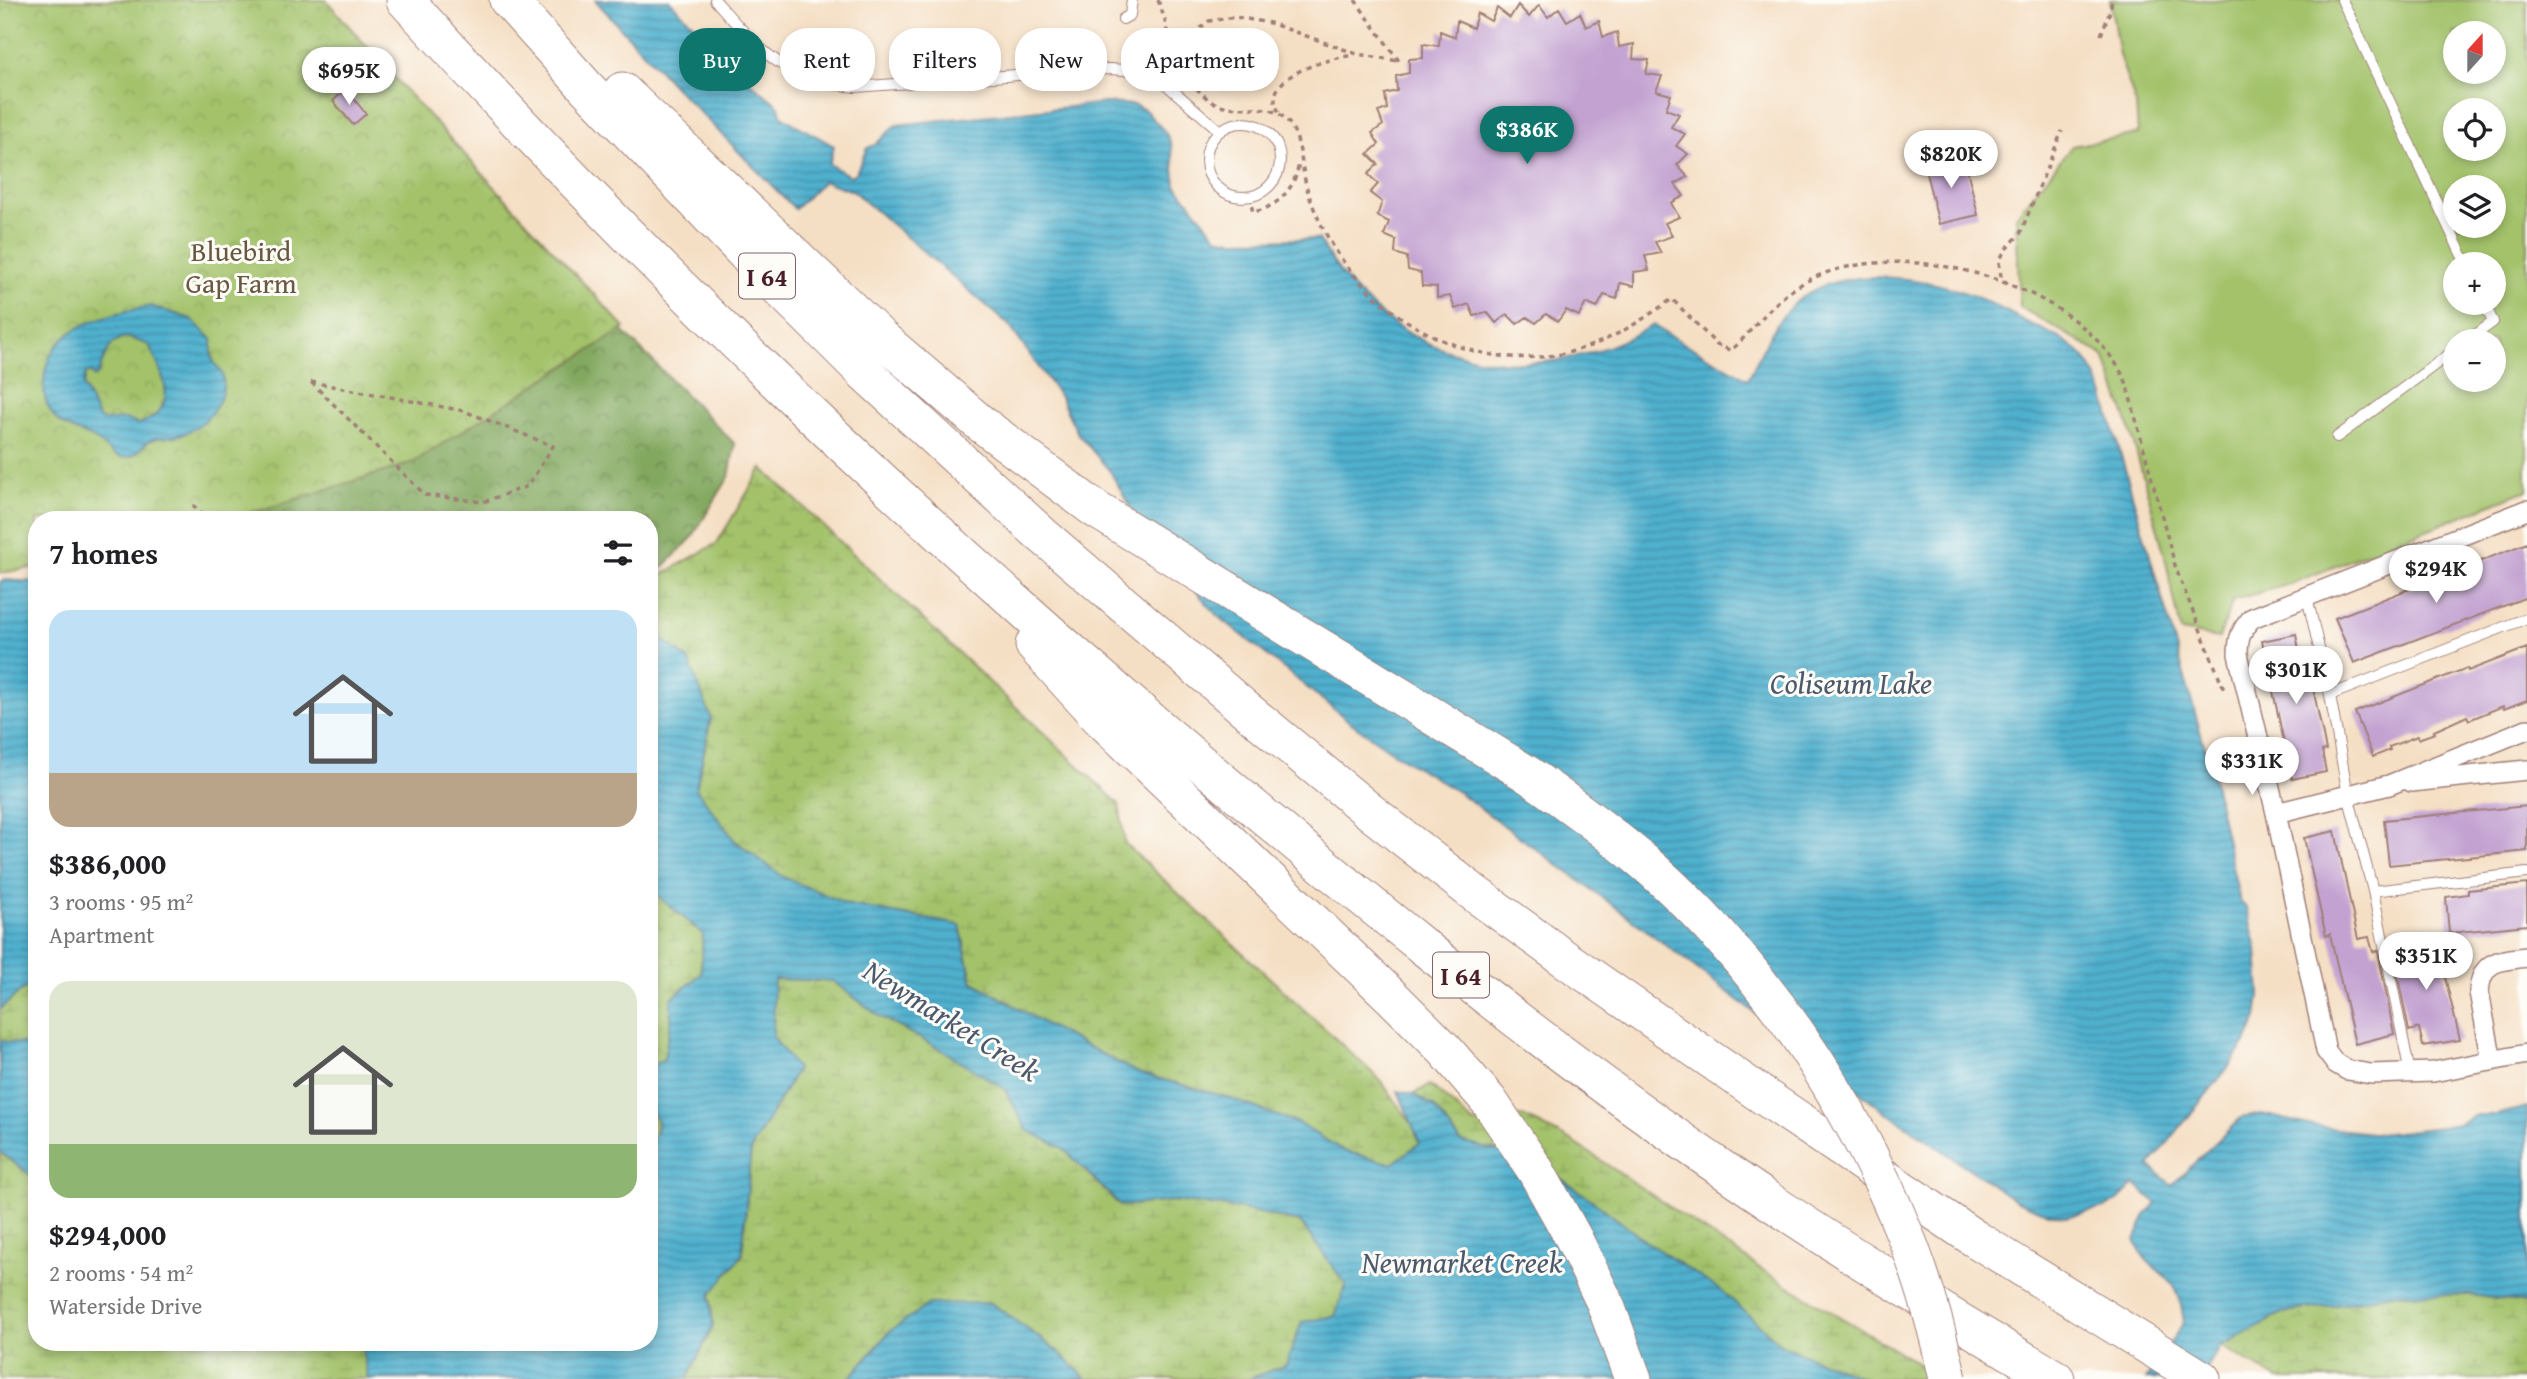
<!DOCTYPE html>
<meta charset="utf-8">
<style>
body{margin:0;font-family:"Gentium Book Plus",serif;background:#f2f2f2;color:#202124;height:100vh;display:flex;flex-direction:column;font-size:26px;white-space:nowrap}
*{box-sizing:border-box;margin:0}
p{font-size:23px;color:#757577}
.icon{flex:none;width:38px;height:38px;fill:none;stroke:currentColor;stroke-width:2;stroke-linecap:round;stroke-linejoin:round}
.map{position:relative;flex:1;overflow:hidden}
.panel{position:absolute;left:28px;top:511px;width:630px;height:840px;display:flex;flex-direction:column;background:#fff;border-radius:28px;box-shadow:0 4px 10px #0003}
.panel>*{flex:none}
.top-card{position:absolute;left:679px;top:28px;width:665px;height:63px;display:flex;gap:14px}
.needle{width:46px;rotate:21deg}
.tools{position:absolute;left:2443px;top:21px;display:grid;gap:14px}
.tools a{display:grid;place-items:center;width:63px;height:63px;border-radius:50%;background:#fff;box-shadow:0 4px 10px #0003;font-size:35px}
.price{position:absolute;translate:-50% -60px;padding:0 16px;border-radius:24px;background:#fff;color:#222;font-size:23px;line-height:46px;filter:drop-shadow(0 2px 4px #0008)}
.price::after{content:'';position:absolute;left:50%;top:42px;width:21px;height:16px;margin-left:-10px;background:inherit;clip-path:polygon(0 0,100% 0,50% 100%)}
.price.on{background:#0f766e;color:#fff}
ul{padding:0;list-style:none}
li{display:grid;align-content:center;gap:14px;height:371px;padding:0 21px}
li span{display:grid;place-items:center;height:217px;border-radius:21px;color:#555}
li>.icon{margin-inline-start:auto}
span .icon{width:126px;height:126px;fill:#fffc;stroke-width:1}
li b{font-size:30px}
h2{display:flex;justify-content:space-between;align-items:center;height:84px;padding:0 21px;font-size:30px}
.pill{padding:0 24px;border-radius:28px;background:#fff;box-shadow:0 4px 10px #0003;font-size:24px;line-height:63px}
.pill.on{background:#0f766e;color:#fff}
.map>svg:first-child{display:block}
.grass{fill:#a3c26a;stroke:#76704a;stroke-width:2;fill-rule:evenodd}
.forest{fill:url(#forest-crowns);stroke:#666444;stroke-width:2}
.wetland{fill:url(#wetland-marsh);stroke:#76704a;stroke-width:2}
.park{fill:url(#park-crowns);stroke:#76704a;stroke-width:2}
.water{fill:url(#water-rules);stroke:#4d687d;stroke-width:2;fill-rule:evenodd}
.building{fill:#c3a2d1}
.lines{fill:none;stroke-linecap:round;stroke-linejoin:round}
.lane-casing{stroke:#a07f78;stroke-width:12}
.street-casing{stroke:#a07f78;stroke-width:22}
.highway-casing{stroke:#a07f78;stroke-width:39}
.path{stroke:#a07f78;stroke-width:3.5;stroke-dasharray:5 5;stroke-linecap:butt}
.lane{stroke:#fff;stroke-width:10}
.street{stroke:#fff;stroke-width:19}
.highway{stroke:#fff;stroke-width:37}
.highway-bridge-casing{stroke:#a07f78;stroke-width:39;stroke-linecap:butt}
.highway-bridge{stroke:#fff;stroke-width:37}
.labels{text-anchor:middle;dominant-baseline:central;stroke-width:6;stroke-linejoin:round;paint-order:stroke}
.shield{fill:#fdfcf7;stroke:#806168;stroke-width:2}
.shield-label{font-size:26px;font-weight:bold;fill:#4a1f2b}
.park-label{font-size:28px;fill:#695841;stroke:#fdfcf7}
.water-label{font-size:30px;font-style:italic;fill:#4c596d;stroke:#fdfcf7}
</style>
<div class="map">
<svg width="2527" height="1379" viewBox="0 0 2527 1379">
<defs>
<pattern id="forest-crowns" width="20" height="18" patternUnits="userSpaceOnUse" patternTransform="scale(1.75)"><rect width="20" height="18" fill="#82a85e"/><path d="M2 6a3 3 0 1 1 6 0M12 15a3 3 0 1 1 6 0" fill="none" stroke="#6c884e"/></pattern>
<pattern id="wetland-marsh" width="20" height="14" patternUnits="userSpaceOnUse" patternTransform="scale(1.75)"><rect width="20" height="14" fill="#a3c26a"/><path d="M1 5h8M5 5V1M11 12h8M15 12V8" fill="none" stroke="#8ea65c"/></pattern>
<pattern id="park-crowns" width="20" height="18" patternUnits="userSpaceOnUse" patternTransform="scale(1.75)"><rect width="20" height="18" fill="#a3c26a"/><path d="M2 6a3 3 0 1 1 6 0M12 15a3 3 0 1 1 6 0" fill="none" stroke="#8ea65c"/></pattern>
<pattern id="water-rules" width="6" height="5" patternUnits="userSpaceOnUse" patternTransform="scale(1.75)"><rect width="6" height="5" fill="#50b1cf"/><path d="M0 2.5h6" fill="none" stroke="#448fa8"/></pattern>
</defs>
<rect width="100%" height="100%" fill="#fdfcf7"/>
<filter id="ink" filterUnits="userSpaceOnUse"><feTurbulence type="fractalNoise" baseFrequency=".0143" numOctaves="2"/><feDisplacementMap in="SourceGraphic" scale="14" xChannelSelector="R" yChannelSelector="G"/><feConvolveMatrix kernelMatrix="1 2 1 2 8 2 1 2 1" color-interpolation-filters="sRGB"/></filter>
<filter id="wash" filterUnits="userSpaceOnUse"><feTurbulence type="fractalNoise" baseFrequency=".00686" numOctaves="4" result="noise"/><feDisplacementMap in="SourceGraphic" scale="28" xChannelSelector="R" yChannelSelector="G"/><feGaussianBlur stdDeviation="1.57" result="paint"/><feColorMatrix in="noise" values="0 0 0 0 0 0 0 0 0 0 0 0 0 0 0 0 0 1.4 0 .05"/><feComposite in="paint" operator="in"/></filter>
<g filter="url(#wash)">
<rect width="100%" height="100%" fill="#f5dfc4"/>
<path class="grass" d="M2110,0h417v490l-237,94 -57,16 -14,38 -38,-7 -17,-79 -34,-123 -26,-73 -84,-49 -4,-91 56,-70 66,-12 -2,-30 -17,-49zM2455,33h39v39h-39zM2455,110h39v39h-39zM2455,187h39v39h-39zM2455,264h39v39h-39zM2455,341h39v39h-39z"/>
<path class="forest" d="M569,277l166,167 -6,33 -38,62 -39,39h-3v-58h-527z"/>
<path class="wetland" d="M762,468l357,336 6,40 254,235 36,49 5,15 -28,21 -48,-13 -47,-28 -74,-27 -85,-23 -88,-46 -78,-46 -12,-56 -111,-20 -66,-28 -48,-36 -39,-52 15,-71 -22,-57 -40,-34v-45l68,-39z
M649,888l54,46 -2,40 -30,25v21l-7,39 -15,8z
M773,979l60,2 46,35 65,35 61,38 22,41 36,18 57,58 53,-5 65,7 62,14 46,62 -11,33 -33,5 -16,43 -37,14h-163l-26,-26 -69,-50 -101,28 -41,48h-162l26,-53 -3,-31 32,-40 9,-106 46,-80 -24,-32z
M37,986v62l-5,-3 -32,-4v-32l23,-20z
M1430,1085l44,38 49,-7 49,25 198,134 149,89 32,15h-86l-82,-33 -60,-53 -78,-52 -49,-38 -61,-42 -74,-19 -27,-35 -21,-13z
M649,1108l9,14 -8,29 8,23 -9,54z
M0,1152l37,28v162h324l7,37h-368z
M2390,1293l81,2 56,8v76h-249l-57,-33 63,-34 59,-8z"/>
<path class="park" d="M0,0h326l81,92 218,236 -213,135 -183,57h-192v47l-37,6z"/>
<path class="water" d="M595,0h74l82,83 28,23 2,9 5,4 48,27 -5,18 21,12 6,-3 11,-25 8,-3 21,-20 210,-22 29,2 10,5 21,23 5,11 5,41 41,52 16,3 86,-1c68,126 215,159 335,85l3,4 91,51c16,-31 29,-67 60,-86 45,-26 119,-16 166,3 17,7 35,17 52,26 19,9 40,17 55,32 12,12 17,26 23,42l107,373 29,133 6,5 11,42 3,46 -3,23 -9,20 -14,22 -85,106 23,19 69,-67 21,-4 51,12 66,8 63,-7 16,-3 18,-9h20l31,-8v196l-56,-8 -81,-2 -47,11 -59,8 -63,34 -21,33h-54l38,-57c-2,-12 -3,-24 -9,-34 -12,-20 -30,-20 -40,-48l11,-25 10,-12 -21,-19 -17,16 -14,8 -38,9 -25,-6 -26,-11 -133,-91 -261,-198 -160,-117 -67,-41 -44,-31 -134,-108 -73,-85 -33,-58 -32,-37 -18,-37 -52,-73 -155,-133 -29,-10 -29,28 -120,-122z
M151,306l40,13 21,20c1,7 -2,14 1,21 2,7 9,9 10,17 3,25 -17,49 -40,57 -8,3 -17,3 -26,4 -14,2 -16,17 -29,19 -14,3 -22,-11 -32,-17 -12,-7 -28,-10 -38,-19 -11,-11 -15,-24 -14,-39 2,-56 62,-67 107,-76zM127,337l22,8c14,31 33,63 -10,79l-14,-5 -22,2 -5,-4 -15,-31 3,-13h5l4,4 3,-3c6,-16 10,-34 29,-37z
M5,580l32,2v404l-14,3 -23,20v-427z
M649,627l40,34 22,57 -15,71 39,52 48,36 66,28 111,20 12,56 78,46 88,46 85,23 74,27 47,28 48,13 28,-21 -22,-52 15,3 21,13 27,35 74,19 61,42 49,38 78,51 60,54 82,33h-616l37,-14 16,-43 33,-6 11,-31 -46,-63 -62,-14 -65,-7 -52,5 -58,-58 -36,-18 -22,-41 -61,-38 -65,-35 -46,-35 -59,-2 -1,58 24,32 -46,80 -9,106 -32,40 3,31 -26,53h-319l-7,-37h288v-114l9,-54 -8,-23 8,-29 -9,-14v-41l15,-8 7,-39v-21l30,-25 2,-40 -54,-46z
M0,1041l32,4 5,3v132l-37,-28z
M991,1303l69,50 26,26h-237l41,-48 39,-27z"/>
<g id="blocks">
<path class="building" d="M1518,5l11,12 10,-12 9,12 11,-9 8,13 13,-8 6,14 13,-6 4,16 14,-5 2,15 15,-3 -1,15 16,1 -3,14 16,2 -6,15 15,4 -5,14 13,5 -8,13 14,7 -9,12 12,8 -11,11 11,12 -13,7 9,12 -13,7 8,14 -14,6 7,13 -17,6 6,11 -16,3 4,14 -15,2v14l-14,-3 -3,16 -13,-4 -7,13 -11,-5 -7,13 -13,-6 -8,11 -12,-7 -10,9 -9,-6 -10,7 -10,-10 -11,9 -9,-11 -13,4 -5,-12 -14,5 -5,-13 -13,2v-11l-15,-1 -1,-13 -13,-3 -1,-13 -12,-4 1,-13 -12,-5 5,-13 -12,-6 5,-14 -12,-9 8,-9 -10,-10 10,-10 -10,-10 11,-10 -7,-11 11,-8 -5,-13 9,-3 -2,-15 12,-3 -1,-15 13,-3v-14l14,-1v-14l16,2 1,-15 15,6 2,-16 16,7 4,-15 14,8 6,-13 13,10z
M346,89l20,25 -13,11 -20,-24z
M1964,156l14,59 -39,9 -15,-59z
M2527,543v54l-173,66 -19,-45z
M2296,634l4,21 5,-1 9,39 12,57 -4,1 4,21 -34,7 -30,-138z
M2527,648v52l-23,9 -1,-3 -34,14 -2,-4 -33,15 1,2 -17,6 -1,-3 -28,11 1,3 -17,7 -18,-45 112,-44 1,3z
M2527,806v45l-138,14 -5,-45z
M2335,831l23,108 11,-2 4,15 5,-1 16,83 -39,10 -25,-110 -4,2 -22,-98z
M2527,884v41l-78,8 -3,-36 22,-3v-4z
M2436,939l24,101 -37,6 -4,-18 -10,3 -17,-83z"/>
</g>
</g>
<g filter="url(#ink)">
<use href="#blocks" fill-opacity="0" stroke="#a07f78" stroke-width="2"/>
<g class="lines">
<defs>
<path id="lane" d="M715,0c30,34 60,71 107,82 10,3 22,3 33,5l203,-15 52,-3 28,2 24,10 58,50
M2342,0l124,264
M1123,19l7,-4 2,-15
M1206 160a37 37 0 1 1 74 0a37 37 0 1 1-74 0Z
M2467,341l26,-19 -9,-19
M2337,437l118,-87
M2307,597l23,98 18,100 25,96 37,182
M2330,695l197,-77
M2373,891l154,-18"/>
<path id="street" d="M2527,510l-275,108c-11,12 -14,20 -14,36l38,159 50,238 9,12 12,7 24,4 62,-2 94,-18
M2411,782l116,-12
M2276,813l113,-28 138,-56
M2492,1061l-13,-69c2,-32 21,-32 48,-35"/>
<path id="highway" d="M405,0c226,249 469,482 724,702 195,167 393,331 605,475 105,72 213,138 322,202
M508,0l78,87 180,188 98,97 178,163 202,173 124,102 106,83 94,68 197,136 209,141 228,141
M622,91l259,247 99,85 115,86
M1034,645l66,73 293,280 52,52 44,51 47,70 38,68 31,64 28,76"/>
</defs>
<use href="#lane" class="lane-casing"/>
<use href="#street" class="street-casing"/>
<use href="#highway" class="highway-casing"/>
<path class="path" d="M1158,0c3,8 6,17 8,25 2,12 2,26 6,37 2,8 11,14 17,19 8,7 16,17 24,21 26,14 59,-6 78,24 11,18 10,42 16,62 5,19 15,40 26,58 50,82 156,134 251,102 33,-11 60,-29 88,-49l45,46 13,5c8,-4 13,-12 19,-18 18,-20 35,-40 60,-52 94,-47 272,3 317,102l50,187 48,120
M1355,0l44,61
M2101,35l9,-24 2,-11
M1130,45l27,9 13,-2 39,-31 26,-4 35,6 87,31 42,7
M1279,112c-22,-36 51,-54 75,-57
M1249,196l4,16c26,-5 42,-24 46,-49
M2008,284l-7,-7 -2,-15 6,-12 15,-16 42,-103
M311,382l153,29 89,35 -25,40 -45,16 -58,-7z
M193,505l14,15"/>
<use href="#lane" class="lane"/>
<use href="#street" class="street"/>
<use href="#highway" class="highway"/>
<defs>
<path id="highway-bridge" d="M1095,509l432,265c43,30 86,61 126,96 110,98 196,226 251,362 20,48 33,97 44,147"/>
</defs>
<use href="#highway-bridge" class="highway-bridge-casing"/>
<use href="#highway-bridge" class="highway-bridge"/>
</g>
</g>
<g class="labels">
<g class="shield">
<rect x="739" y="253.5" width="56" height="45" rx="5"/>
<rect x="1433" y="952.5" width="56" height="45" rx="5"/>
</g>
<g class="shield-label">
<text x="767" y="276">I 64</text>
<text x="1461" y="975">I 64</text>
</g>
<g class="park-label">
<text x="241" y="250">Bluebird<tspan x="241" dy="32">Gap Farm</tspan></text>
</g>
<g class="water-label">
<text x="1851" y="683">Coliseum Lake</text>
<text transform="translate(952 1020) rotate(32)">Newmarket Creek</text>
<text x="1462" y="1262">Newmarket Creek</text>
</g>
</g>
</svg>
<div class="tools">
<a><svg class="needle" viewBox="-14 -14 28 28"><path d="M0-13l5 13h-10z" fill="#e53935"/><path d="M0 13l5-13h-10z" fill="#757577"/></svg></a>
<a><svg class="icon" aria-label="locate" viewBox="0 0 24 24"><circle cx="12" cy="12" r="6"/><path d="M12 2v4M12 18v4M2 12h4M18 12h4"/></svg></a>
<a><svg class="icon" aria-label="layers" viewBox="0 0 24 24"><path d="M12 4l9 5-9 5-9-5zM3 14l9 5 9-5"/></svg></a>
<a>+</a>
<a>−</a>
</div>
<b class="price" style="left:349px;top:107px">$695K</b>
<b class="price on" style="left:1527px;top:166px">$386K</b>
<b class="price" style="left:1951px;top:190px">$820K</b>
<b class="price" style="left:2436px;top:605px">$294K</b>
<b class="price" style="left:2296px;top:706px">$301K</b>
<b class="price" style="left:2252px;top:797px">$331K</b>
<b class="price" style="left:2426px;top:992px">$351K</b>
<div class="top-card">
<a class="pill on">Buy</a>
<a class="pill">Rent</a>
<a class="pill">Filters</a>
<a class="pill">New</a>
<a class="pill">Apartment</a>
</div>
<section class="panel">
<h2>7 homes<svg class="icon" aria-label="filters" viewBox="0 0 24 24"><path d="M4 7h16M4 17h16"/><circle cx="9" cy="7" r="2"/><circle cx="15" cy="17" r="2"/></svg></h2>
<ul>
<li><span style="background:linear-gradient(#bfe0f5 75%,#b9a48a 0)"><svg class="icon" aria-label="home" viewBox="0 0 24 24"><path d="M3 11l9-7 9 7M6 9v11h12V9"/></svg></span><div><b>$386,000</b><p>3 rooms · 95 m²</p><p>Apartment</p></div></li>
<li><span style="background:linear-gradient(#dfe7d0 75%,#8fb573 0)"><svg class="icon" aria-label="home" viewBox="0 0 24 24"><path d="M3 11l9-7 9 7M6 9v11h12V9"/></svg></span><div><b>$294,000</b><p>2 rooms · 54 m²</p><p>Waterside Drive</p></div></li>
</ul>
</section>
</div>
